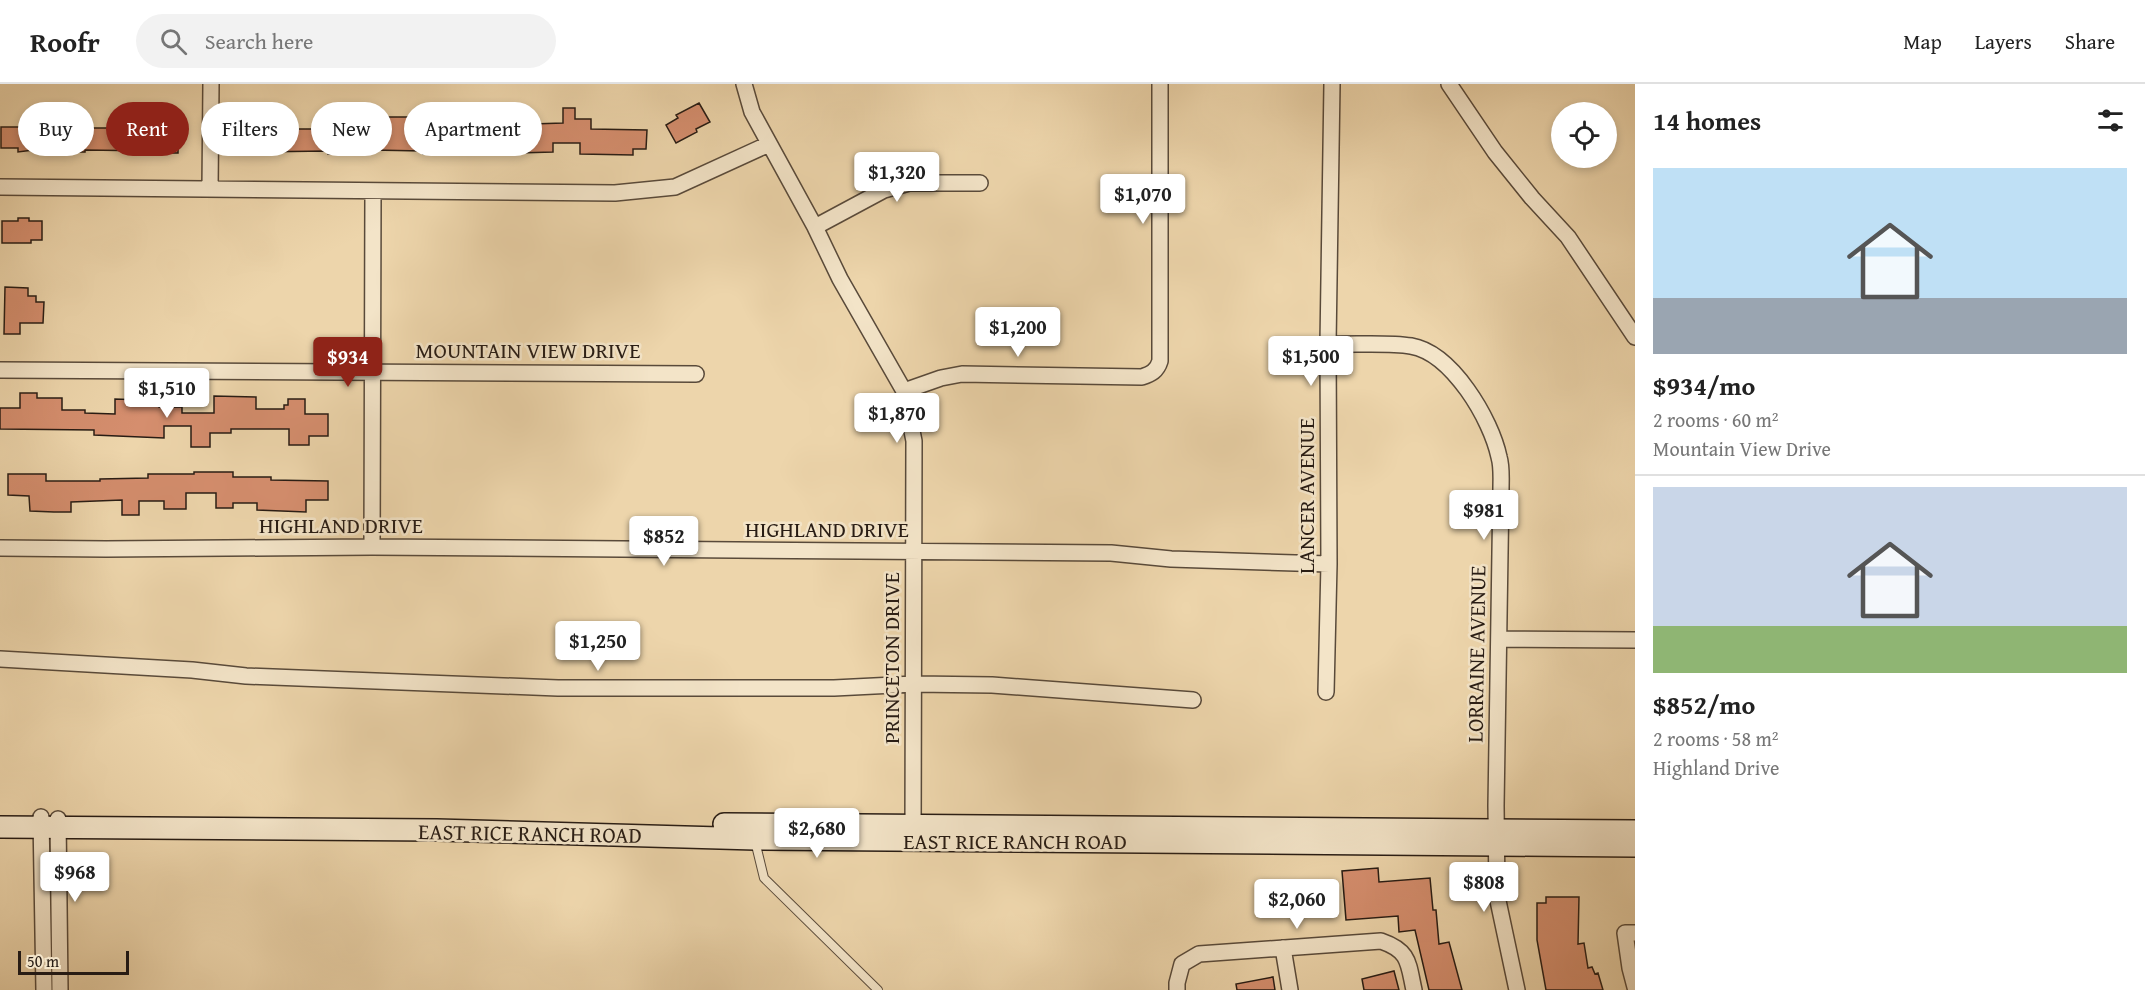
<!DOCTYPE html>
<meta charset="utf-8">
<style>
body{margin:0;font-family:"Gentium Book Plus",serif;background:#f2f2f2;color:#222;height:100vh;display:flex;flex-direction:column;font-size:22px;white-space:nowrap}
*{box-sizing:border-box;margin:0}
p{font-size:20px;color:#767676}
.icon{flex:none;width:33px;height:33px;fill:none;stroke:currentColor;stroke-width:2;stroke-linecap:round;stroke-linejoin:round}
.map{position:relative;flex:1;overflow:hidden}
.drawer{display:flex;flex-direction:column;background:#fff;width:510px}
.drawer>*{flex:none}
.banner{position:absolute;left:18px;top:18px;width:570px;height:54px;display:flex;gap:12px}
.fabs{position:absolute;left:1551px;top:18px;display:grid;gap:12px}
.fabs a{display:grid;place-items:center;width:66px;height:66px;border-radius:50%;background:#fff;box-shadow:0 3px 9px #0003;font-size:30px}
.scale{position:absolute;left:18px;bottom:15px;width:111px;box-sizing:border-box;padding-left:6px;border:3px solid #281c14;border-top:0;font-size:16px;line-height:21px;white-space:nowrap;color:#281c14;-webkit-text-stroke:4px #f3e4c8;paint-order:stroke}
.price{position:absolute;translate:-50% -51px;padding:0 14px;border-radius:6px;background:#fff;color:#222;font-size:20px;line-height:39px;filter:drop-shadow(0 2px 3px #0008)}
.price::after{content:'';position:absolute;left:50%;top:36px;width:18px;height:14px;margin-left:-9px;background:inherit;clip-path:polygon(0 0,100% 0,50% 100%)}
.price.on{background:#8f2418;color:#fff}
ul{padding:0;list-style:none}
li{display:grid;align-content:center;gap:12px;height:318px;padding:0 18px}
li+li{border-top:2px solid #e0e0e0}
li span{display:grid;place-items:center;height:186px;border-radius:0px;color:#555}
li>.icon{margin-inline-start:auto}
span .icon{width:108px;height:108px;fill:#fffc;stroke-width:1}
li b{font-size:26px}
h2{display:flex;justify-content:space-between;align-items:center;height:72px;padding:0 18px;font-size:26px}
.tag{padding:0 21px;border-radius:27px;background:#fff;box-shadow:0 3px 9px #0003;font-size:21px;line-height:54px}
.tag.on{background:#8f2418;color:#fff}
header{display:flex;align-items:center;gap:36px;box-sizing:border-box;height:84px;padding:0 30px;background:#fff;border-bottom:2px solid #e0e0e0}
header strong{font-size:28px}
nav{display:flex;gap:33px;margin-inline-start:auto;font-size:21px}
.search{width:420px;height:54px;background:#f2f2f2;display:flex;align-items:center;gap:15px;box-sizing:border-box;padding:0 21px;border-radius:33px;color:#767676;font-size:22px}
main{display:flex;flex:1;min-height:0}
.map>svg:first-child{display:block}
.building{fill:#d58e6e;stroke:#281c14;stroke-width:1.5}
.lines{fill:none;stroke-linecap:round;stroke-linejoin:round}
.service-casing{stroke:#594a3a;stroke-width:10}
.minor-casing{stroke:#594a3a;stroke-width:18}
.secondary-casing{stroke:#281c14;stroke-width:24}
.service{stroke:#f3e4c8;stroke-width:8}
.minor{stroke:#f3e4c8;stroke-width:15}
.secondary{stroke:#f3e4c8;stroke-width:21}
.labels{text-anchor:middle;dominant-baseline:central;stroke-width:5;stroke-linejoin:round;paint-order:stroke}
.street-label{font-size:22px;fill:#281c14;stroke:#f3e4c8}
</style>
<header>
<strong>Roofr</strong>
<div class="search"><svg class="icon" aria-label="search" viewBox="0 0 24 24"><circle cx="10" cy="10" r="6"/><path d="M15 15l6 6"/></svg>Search here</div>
<nav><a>Map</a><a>Layers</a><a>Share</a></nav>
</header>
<main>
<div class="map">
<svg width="1635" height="906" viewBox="0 0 1635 906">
<rect width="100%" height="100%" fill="#edd5ab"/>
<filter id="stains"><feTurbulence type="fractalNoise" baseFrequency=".00333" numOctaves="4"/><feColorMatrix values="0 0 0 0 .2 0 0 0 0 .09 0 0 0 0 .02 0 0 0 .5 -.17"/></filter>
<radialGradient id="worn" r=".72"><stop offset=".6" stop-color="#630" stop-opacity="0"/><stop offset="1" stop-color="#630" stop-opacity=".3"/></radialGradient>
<path class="building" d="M699,19l11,19 -14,7 1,3 -21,11 -10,-18 12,-7 -2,-3z
M52,24h16v8h11v12h43v-4h33v-11h19v11h4v29h-23v-2l-70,-1v2h-16v-12l-17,1z
M563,24h12v11h16v10l56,1 -1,19h-13v6l-53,-1v-11h-27v9l-68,2v-12h-45v12h-17v-3l-51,-1v-7h-25v10l-19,1v-3l-75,1v-11h-16v-25h26l1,14h5v3h23l-1,-4h44v-11h27l1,11h26v-12h20v2l35,1v-3l12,2h40v6l67,-2z
M1,43h28v4h12v18l-23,3v-4h-17z
M18,134h11v3h13v19h-11v3h-29v-22h16z
M5,203l23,1v8h8v6h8l-1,21h-23v11h-16z
M20,309h17v5h25v12h23v3l30,1v-15l27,1v-7h17v14h23v6h32v-17l42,1v12h28v-4h4v-6h17v15h23v22h-19v9h-20v-16h-58v4h-21v14h-19v-21h-27v12l-70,-3v-5l-94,-1v-21h20z
M194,388h39v5h38v3l57,1v19h-22v12l-49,-2v-7h-24v5h-17v-15h-30v16h-22v-8h-25v14h-17v-15l-51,2v10h-17l-24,-1 -1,-15 -21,-1v-21h38v7h54v-2l48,-1v-4h46z
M1378,784l1,14 51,-4 3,32h3l3,34 10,-2 13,48h-33l-14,-60 -16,2 -1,-16 -52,4 -4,-49z
M1546,813h33l-1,47 6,-1 4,25 4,-1 3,7 3,-1 5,17h-57l-9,-50v-37h9z
M1394,887l5,19h-35l-2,-11z
M1273,893l2,13h-38l-1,-6z"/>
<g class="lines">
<defs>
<path id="service" d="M755,757l9,37 114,112"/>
<path id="minor" d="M744,0l8,28 63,115 25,52 64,112 10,50 -1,394
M1449,0l46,68 37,46 36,39 67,100
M0,103l615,6 60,-6 94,-43
M210,105l1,-105
M815,143l69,-37 25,-7h71
M1328,260c24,1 59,-2 83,2 41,7 80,73 88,111 3,10 2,21 2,32l-5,317 1,90 20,94
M0,286l696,4
M904,307l37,-13 21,-4 180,3c9,-3 15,-6 18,-16v-277
M372,463l1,-356
M0,464l106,1 266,-2 739,6 60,6 158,5
M1499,555l136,1
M0,575l192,11 54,6 312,12h276l80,-4 78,1 201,15
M1326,608l3,-128 -1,-220 4,-260
M41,733l3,173
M58,735l2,171
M1635,849h-10l5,35 5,19
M1283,864l7,42
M1177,906v-7l5,-19 17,-10 182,-13c29,10 27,22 33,49"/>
<path id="secondary" d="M724,740l911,7
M0,743l437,3 318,9 880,7"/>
</defs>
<use href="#service" class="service-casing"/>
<use href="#minor" class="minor-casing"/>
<use href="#secondary" class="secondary-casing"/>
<use href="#service" class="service"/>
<use href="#minor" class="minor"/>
<use href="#secondary" class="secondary"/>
</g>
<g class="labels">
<g class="street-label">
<text x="528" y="266">MOUNTAIN VIEW DRIVE</text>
<text transform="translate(1306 412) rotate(-90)">LANCER AVENUE</text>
<text x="341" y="441">HIGHLAND DRIVE</text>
<text x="827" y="445">HIGHLAND DRIVE</text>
<text transform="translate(1476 570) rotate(-89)">LORRAINE AVENUE</text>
<text transform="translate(891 574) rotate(-90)">PRINCETON DRIVE</text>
<text transform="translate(530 749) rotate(1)">EAST RICE RANCH ROAD</text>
<text x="1015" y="757">EAST RICE RANCH ROAD</text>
</g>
</g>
<rect width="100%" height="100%" filter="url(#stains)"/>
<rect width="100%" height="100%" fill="url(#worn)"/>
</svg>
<div class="fabs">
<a><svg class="icon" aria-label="locate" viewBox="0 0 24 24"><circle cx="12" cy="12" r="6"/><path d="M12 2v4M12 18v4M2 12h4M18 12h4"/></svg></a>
</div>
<div class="scale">50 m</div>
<b class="price" style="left:897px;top:119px">$1,320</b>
<b class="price" style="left:1143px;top:141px">$1,070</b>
<b class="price" style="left:1018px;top:274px">$1,200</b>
<b class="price" style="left:1311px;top:303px">$1,500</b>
<b class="price on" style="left:348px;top:304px">$934</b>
<b class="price" style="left:167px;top:335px">$1,510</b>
<b class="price" style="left:897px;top:360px">$1,870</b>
<b class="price" style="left:1484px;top:457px">$981</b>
<b class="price" style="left:664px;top:483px">$852</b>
<b class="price" style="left:598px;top:588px">$1,250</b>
<b class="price" style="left:817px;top:775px">$2,680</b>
<b class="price" style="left:75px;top:819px">$968</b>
<b class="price" style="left:1484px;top:829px">$808</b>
<b class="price" style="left:1297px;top:846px">$2,060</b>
<div class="banner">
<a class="tag">Buy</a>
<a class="tag on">Rent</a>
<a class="tag">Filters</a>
<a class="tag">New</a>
<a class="tag">Apartment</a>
</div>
</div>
<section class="drawer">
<h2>14 homes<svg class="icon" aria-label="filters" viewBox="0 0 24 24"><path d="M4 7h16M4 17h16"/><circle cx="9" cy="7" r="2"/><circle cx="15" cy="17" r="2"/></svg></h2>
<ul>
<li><span style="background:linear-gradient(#bfe0f5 70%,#9aa5b1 0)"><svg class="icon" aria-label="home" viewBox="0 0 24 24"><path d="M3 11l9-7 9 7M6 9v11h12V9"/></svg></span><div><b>$934/mo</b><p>2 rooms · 60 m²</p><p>Mountain View Drive</p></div></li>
<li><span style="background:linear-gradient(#c9d6e8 75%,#8fb573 0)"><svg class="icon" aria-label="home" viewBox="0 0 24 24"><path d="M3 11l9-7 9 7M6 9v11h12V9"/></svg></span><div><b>$852/mo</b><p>2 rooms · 58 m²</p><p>Highland Drive</p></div></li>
</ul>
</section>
</main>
